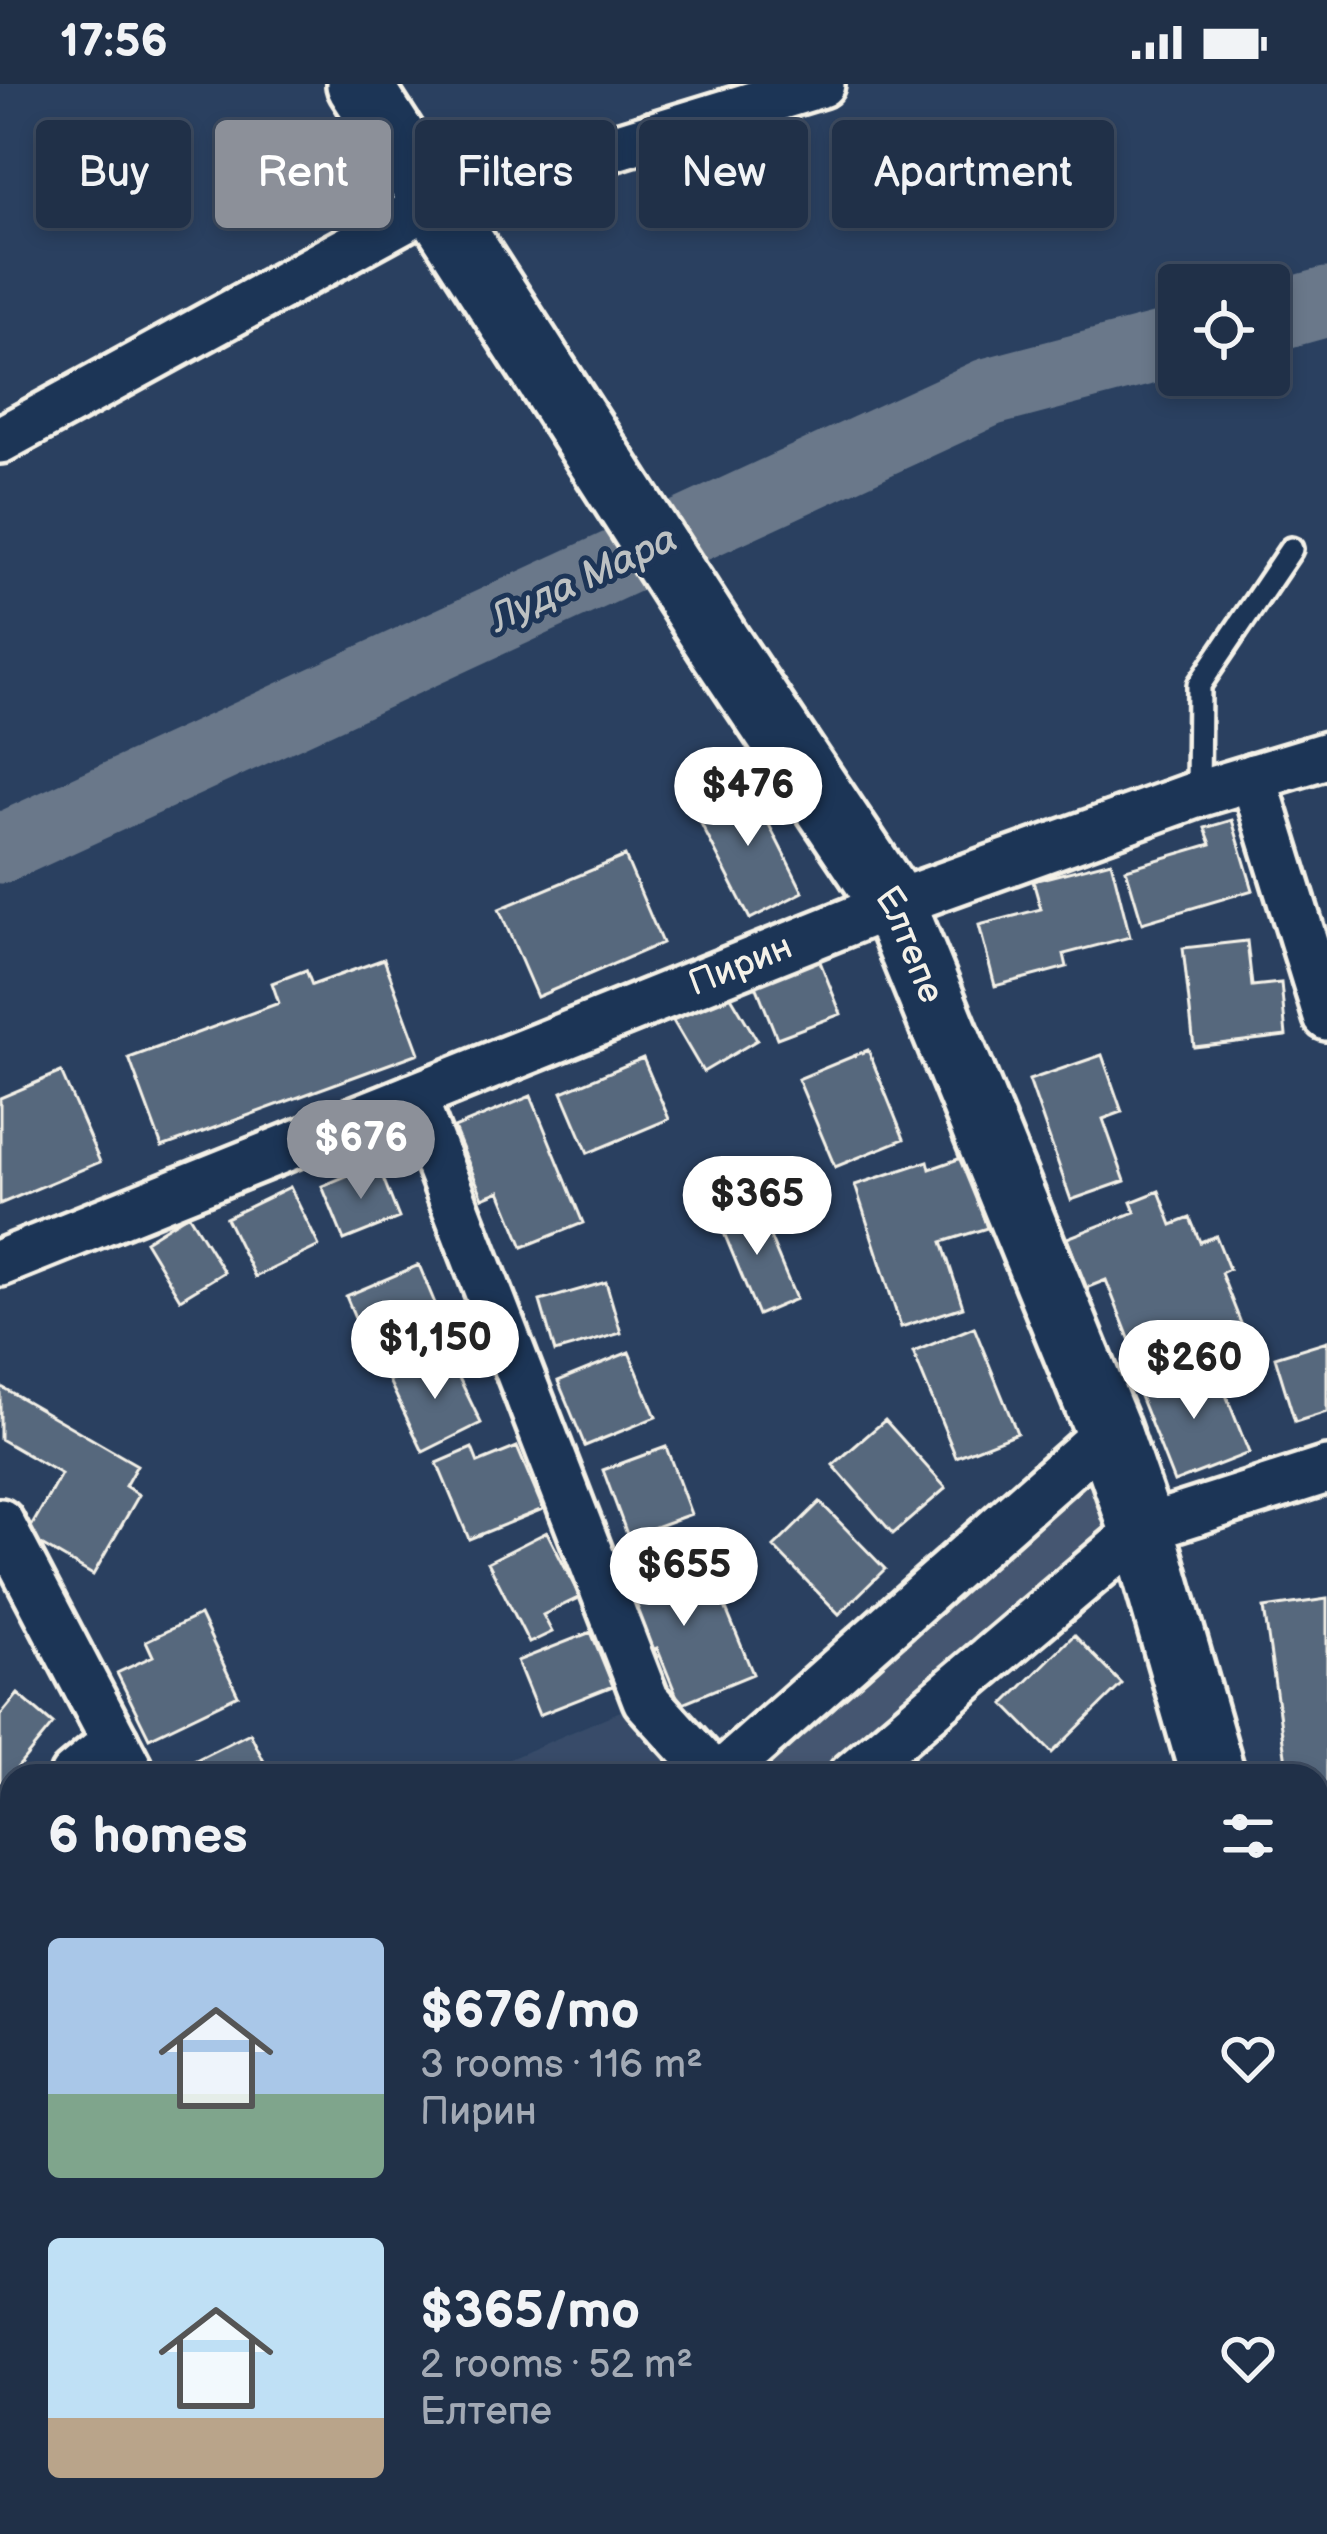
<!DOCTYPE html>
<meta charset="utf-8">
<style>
body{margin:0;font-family:"Balsamiq Sans",sans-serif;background:#2d3c52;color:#f1f3f6;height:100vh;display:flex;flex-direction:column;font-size:45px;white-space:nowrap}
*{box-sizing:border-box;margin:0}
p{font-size:39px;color:#a2a9b4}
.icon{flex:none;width:66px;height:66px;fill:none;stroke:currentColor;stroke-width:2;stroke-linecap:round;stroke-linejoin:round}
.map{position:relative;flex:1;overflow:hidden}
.details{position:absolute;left:0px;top:1680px;width:1329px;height:771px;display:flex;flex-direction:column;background:#203048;border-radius:36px 36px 0 0;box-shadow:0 6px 18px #0003,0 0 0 3px #3d4b60}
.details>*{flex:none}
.banner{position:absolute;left:36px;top:36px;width:1257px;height:108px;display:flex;gap:24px}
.tools{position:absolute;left:1158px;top:180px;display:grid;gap:24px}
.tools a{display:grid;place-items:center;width:132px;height:132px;border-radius:12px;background:#203048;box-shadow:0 6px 18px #0003,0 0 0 3px #3d4b60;font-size:60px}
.price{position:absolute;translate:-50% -102px;padding:0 27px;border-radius:42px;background:#fff;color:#222;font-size:39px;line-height:78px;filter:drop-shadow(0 3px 6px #0008)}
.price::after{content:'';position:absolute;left:50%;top:72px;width:36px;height:27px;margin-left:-18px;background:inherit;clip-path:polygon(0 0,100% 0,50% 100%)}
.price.selected{background:#8c9099;color:#fff}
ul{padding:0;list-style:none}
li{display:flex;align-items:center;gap:36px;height:300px;padding:0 48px}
li span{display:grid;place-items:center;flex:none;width:336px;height:240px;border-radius:12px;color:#555}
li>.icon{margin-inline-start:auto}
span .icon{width:144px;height:144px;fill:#fffc;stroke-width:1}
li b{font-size:51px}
h2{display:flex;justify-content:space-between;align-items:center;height:144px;padding:0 48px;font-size:51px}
.tag{padding:0 42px;border-radius:12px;background:#203048;box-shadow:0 6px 18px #0003,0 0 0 3px #3d4b60;font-size:42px;line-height:108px}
.tag.selected{background:#8c9099;color:#fff}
.status{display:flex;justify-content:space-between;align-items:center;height:84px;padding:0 60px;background:#203048;direction:ltr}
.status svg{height:33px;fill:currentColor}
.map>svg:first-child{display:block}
.built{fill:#374c69}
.green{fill:#445771;stroke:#9ca4ac;stroke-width:3}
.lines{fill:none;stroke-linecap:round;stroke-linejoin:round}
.river{stroke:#6a788a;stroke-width:69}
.building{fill:#56677d;stroke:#f4f1e8;stroke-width:3}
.service-casing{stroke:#f4f1e8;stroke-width:30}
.minor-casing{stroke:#f4f1e8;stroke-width:54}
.secondary-casing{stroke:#f4f1e8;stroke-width:72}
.path{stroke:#f4f1e8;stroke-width:8;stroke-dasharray:3 9;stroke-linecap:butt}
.service{stroke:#1d3557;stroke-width:21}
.minor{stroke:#1d3557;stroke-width:45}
.secondary{stroke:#1d3557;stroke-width:63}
.labels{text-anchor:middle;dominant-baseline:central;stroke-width:10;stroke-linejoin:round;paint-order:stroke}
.street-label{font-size:36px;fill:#f4f1e8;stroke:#1d3557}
.water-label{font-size:39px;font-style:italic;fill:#bdc1c2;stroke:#1d3557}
</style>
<div class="status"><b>17:56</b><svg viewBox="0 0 49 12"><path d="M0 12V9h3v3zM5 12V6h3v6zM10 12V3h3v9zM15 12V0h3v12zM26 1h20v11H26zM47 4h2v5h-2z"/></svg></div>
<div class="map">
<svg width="1327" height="2450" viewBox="0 0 1327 2450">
<rect width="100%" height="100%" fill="#2a4060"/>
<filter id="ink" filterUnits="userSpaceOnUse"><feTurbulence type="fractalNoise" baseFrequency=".00833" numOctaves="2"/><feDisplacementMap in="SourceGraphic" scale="24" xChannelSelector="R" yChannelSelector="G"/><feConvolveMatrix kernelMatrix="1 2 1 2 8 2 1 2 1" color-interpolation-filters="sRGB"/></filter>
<g filter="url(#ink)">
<path class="built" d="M646,1616l69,76h-245z
M1327,1757v285l-10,-1v-283z
M636,2439h372l-1,11h-362z"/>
<path class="green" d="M1108,1347l34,98 -291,247h-132z
M1317,2042h10v408h-118l1,-11h107z
M12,2289v142l-12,11v-142z"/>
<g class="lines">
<path class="river" d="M1269,234l58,-16
M0,765l989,-457 190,-50"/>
</g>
<path class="building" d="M746,695l57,113 -53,27 -58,-113z
M1232,736l21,70 -111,33 -16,-54 85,-25 -6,-16z
M625,772l37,87 -125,54 -38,-88z
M1111,777l19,76 -66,17 3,13 -72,19 -16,-61 62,-16 -8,-28z
M1247,857l5,45 29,-3 5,53 -92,11 -11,-99z
M817,870l24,60 -64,24 -24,-60z
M384,875l35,94 -257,94 -33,-89 150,-55 -7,-20 34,-13 6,15z
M726,904l31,52 -54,32 -31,-53z
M868,966l36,89 -69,28 -37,-88z
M1102,971l20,57 -19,7 22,62 -54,19 -42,-120z
M643,974l26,61 -81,34 -26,-61z
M61,988l39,90 -100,42v-106z
M531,1012l52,127 -60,24 -23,-56 -17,7 -29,-70z
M964,1073l23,71 -45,14 21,65 -62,20 -46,-142 73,-24 2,8z
M377,1079l22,55 -55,22 -22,-54z
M290,1103l29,59 -64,31 -29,-59z
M1159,1107l13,34 18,-7 10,24 16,-6 13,33 -8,4 23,58 -102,40 -36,-91 -20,8 -19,-50 68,-26 -4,-10z
M755,1117l41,98 -38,16 -41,-99z
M188,1130l36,58 -44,27 -35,-58z
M419,1181l27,65 -73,30 -27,-64z
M606,1198l15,51 -66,19 -15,-51z
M974,1243l43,106 -61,24 -43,-105z
M1327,1257v71l-32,10 -20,-65z
M629,1268l27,65 -71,29 -27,-65z
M447,1269l34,70 -58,29 -34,-71z
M1213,1278l36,91 -75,29 -36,-91z
M0,1302l137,79 -12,21 14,9 -46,80 -67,-39 35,-62 -61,-35z
M885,1336l61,68 -53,46 -60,-69z
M517,1363l26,62 -74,30 -32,-76 35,-15 6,15z
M666,1363l25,67 -63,23 -25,-67z
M820,1418l65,67 -46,45 -65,-67z
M547,1448l33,65 -37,18 9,17 -23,11 -41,-81z
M704,1472l49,118 -73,30 -23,-56 -23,9 -26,-62z
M1327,1515v199l-10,1v-23h-29l-24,-168z
M200,1531l38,80 -89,43 -32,-65 36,-17 -7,-15z
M591,1548l22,54 -74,29 -22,-54z
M1074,1551l48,49 -70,69 -48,-49z
M18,1610l35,30 -53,65v-73z
M250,1649l21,43h-77l-6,-12z
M1122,1681l1,11h-60v-5z
M0,1844l12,16v23l-12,9z
M12,2078v132l-12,13v-132z
M223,2439h68l-1,11h-69z
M472,2439h64l-1,11h-64z
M1049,2439h70l-2,11h-70z"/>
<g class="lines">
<defs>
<path id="service" d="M1198,710l1,-109 92,-136
M1317,2041l10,1"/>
<g id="minor">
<path d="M0,356l435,-238 386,-118"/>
<path d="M1253,693l74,240"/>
<path d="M413,1013l233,603 69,76"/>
<path id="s1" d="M0,1179l893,-359 305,-110 129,-39"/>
<path d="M0,1438l133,254"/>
<path d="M73,1692l42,-35"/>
<path d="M719,1692l389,-345"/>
<path d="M851,1692l291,-247 185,-59"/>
<path d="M0,1754l12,-10"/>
<path d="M1317,1758l10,-1"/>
<path d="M0,2300l12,-11"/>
<path d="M636,2439l9,11"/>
<path d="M0,2442l12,-11"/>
</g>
<g id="secondary">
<path id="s2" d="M359,0l359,559 175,261 215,527 34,98 71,247"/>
<path d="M1209,2450l1,-11"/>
</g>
</defs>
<use href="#service" class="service-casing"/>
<use href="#minor" class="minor-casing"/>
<use href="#secondary" class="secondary-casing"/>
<path class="path" d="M0,2370l12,-11"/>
<use href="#service" class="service"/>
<use href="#minor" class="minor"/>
<use href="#secondary" class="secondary"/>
</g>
</g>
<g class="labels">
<g class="street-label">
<text stroke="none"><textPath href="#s2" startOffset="1023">Елтепе</textPath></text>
<text stroke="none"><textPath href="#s1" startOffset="798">Пирин</textPath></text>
</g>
<g class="water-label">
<text transform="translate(584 495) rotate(-25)">Луда Мара</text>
</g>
</g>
</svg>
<div class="tools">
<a><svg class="icon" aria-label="locate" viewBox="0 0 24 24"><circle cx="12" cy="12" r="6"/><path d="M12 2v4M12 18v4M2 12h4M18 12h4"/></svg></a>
</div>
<b class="price" style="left:748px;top:765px">$476</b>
<b class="price selected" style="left:361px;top:1118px">$676</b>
<b class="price" style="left:757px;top:1174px">$365</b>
<b class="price" style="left:435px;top:1318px">$1,150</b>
<b class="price" style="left:1194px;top:1338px">$260</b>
<b class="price" style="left:684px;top:1545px">$655</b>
<div class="banner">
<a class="tag">Buy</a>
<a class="tag selected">Rent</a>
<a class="tag">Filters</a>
<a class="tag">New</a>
<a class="tag">Apartment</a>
</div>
<section class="details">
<h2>6 homes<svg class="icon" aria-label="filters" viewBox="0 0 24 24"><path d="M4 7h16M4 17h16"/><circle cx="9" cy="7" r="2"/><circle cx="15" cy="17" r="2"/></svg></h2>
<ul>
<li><span style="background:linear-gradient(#a9c7e8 65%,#7fa58c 0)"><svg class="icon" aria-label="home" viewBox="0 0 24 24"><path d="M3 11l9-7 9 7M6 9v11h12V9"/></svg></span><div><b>$676/mo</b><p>3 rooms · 116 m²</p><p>Пирин</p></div><svg class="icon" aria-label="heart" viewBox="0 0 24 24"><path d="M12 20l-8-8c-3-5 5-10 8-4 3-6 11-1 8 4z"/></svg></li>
<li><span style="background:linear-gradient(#bfe0f5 75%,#b9a48a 0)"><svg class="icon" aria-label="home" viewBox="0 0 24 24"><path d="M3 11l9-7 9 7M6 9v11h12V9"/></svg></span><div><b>$365/mo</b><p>2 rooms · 52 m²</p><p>Елтепе</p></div><svg class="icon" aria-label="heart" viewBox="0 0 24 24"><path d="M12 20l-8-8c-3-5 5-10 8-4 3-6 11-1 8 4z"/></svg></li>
</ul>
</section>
</div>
